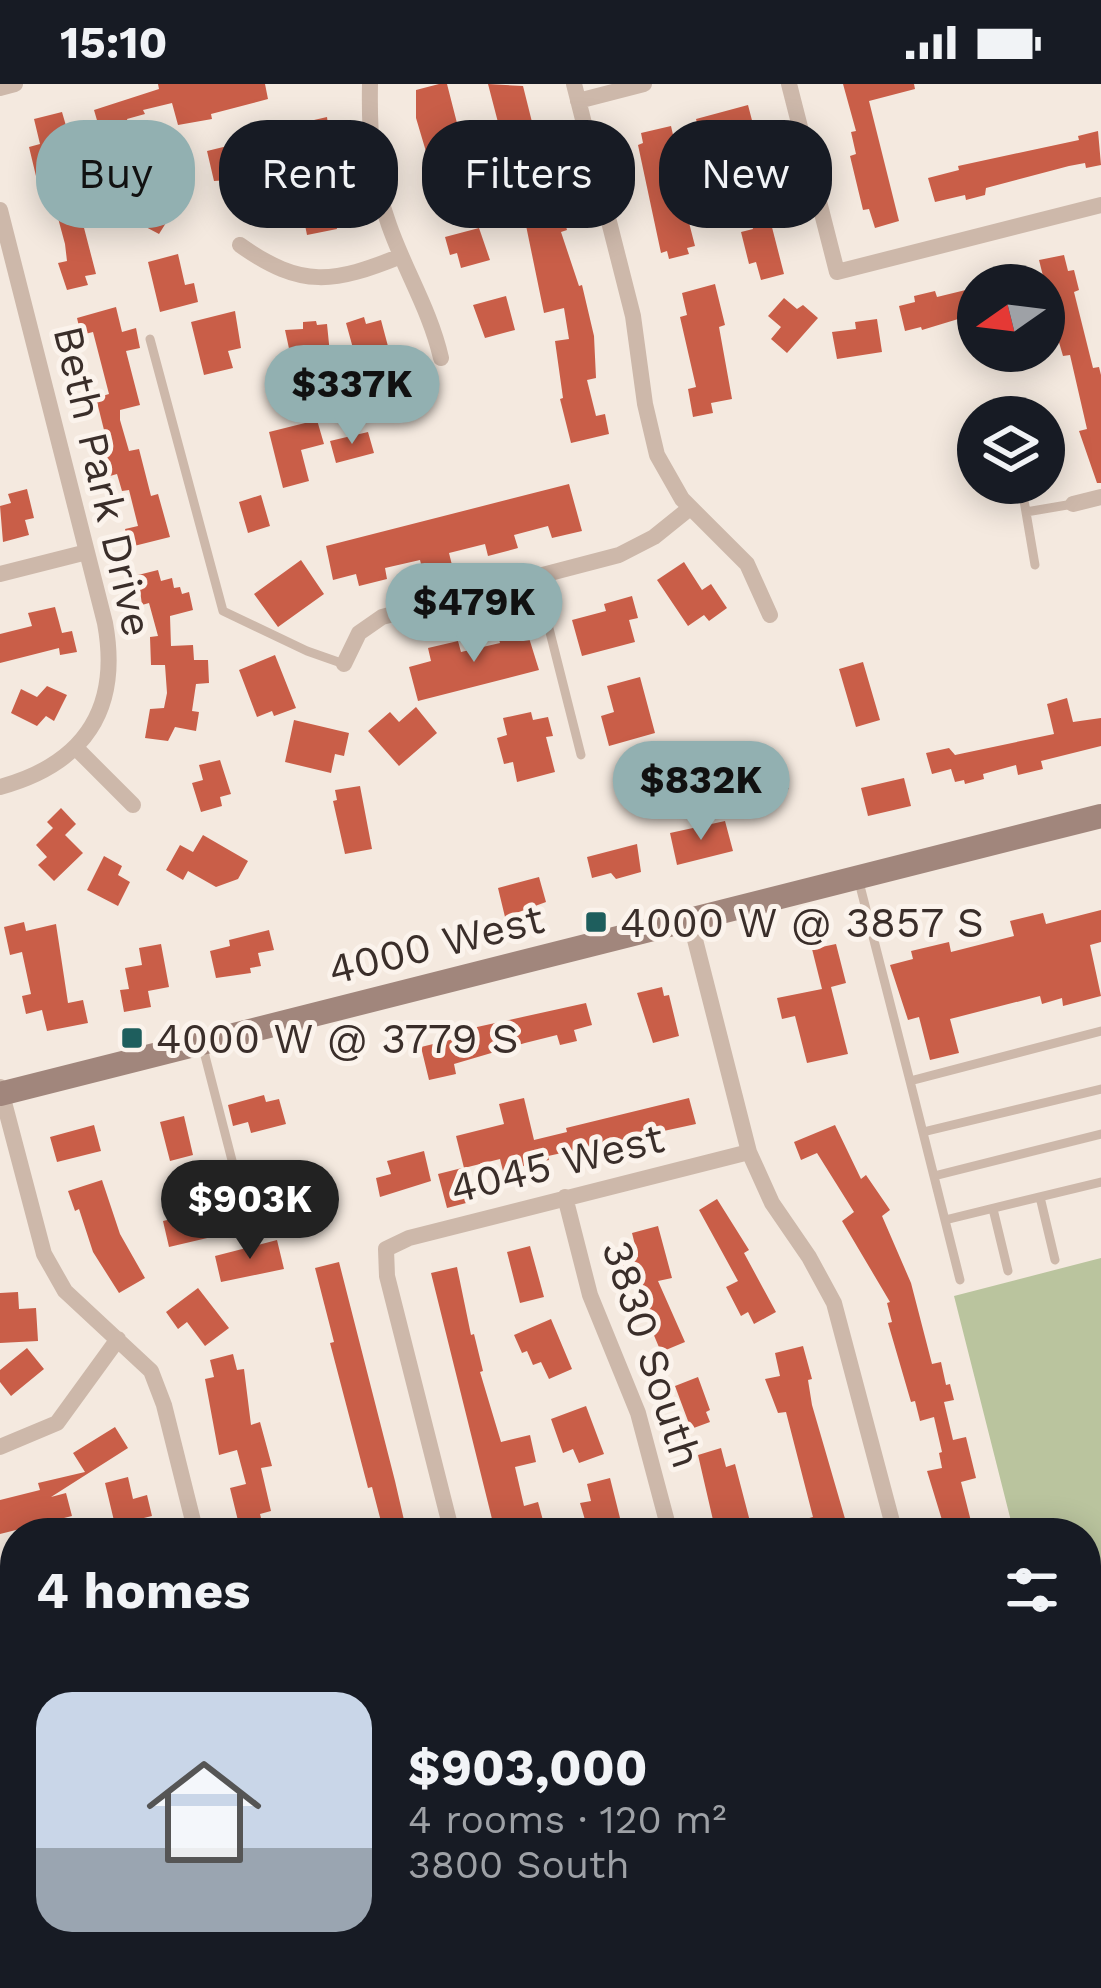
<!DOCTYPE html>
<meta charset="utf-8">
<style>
body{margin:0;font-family:"Work Sans",sans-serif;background:#20242c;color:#f1f3f6;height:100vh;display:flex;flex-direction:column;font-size:45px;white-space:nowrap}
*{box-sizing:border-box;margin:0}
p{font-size:39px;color:#9ea1a6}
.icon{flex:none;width:66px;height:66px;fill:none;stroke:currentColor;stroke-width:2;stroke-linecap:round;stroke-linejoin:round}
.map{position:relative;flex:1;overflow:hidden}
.drawer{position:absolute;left:0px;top:1434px;width:1101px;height:471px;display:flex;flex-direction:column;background:#171b24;border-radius:48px 48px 0 0;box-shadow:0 6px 30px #0003}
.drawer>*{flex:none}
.top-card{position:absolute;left:36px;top:36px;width:1029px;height:108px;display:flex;gap:24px}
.needle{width:78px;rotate:256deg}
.buttons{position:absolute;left:957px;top:180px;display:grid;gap:24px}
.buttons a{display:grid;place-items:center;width:108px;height:108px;border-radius:50%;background:#171b24;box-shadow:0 6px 30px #0003;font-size:60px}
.price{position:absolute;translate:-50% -102px;padding:0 27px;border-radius:42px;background:#92b0b1;color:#111;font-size:39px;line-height:78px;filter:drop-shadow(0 3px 6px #0008)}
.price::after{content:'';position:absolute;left:50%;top:72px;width:36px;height:27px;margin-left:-18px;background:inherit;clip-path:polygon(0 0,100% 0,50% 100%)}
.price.selected{background:#222;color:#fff}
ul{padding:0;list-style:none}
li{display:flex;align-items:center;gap:36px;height:300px;padding:0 36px}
li span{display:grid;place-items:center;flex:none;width:336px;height:240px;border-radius:36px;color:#555}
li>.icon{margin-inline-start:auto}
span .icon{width:144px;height:144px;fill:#fffc;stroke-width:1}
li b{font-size:51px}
h2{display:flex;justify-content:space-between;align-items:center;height:144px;padding:0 36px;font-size:51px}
.chip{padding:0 42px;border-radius:48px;background:#171b24;box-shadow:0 6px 30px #0003;font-size:42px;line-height:108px}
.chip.selected{background:#92b0b1;color:#111}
.status{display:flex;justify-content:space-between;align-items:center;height:84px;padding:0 60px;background:#171b24;direction:ltr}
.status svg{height:33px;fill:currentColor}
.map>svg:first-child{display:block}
.green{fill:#bac49e}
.building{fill:#c95e48}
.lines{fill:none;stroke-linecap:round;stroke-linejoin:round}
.lane{stroke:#cdb8aa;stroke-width:9}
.street{stroke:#cdb8aa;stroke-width:16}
.secondary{stroke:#a1867c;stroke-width:24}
.poi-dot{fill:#1e5e5d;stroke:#fbf3ec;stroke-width:4.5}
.labels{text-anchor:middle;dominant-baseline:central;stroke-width:10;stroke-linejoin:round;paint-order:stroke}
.street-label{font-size:42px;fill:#3a2e2a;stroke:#fbf3ec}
.poi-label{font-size:42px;fill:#3a2e2a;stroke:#fbf3ec;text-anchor:start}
</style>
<div class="status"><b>15:10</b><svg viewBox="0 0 49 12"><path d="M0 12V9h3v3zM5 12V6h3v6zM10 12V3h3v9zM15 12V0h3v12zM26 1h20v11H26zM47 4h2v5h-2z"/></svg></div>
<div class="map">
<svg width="1101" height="1904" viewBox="0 0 1101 1904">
<rect width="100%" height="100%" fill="#f4e9df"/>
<path class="green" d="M1101,1174v312l-15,4v-41h-72l-60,-237z"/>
<path class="building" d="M158,0h107l3,15 -57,15 1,5 -34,6 -6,-22 -29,7 2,4 -18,5 4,14 -28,8 -9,-31 65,-21z
M439,0h8l11,43 -16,4 7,29 11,-2 9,36 -40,10 -5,-20 7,-1 -1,-18 -14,-47v-28z
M488,0l35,2 9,36 11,21 24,87 -6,2 18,54 3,-1 12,51 2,42 -9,2 9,36 9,-2 4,20 -38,9 -11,-44 3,-1 -8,-57 14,-2 -5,-31 -20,5 -22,-107 16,-4 -9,-35 -18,5z
M843,0h71l1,5 -46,12 30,120 -24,7 -6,-19 -6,1 -13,-54 6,-2 -5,-22 5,-1z
M748,21l6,23 -52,14 -6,-23z
M62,28l32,110 -11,2 13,50 -11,2 3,9 -21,5 -9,-27 9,-2 -2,-17 -10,-37 -8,2 -5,-8 -13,-54 11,-3 -6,-25z
M327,33l13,101h-5l2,11 -30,6 -9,-45 4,-1 -14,-63z
M671,42l10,44 -17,4 11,39 11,-2 9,35 -8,2 2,6 -20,5 -2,-8 -6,2 -23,-108 5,-2 -2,-10z
M1098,47l3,34 -15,3 -1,-5 -16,3 -83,22 -1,7 -19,5 -1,-5 -30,7 -7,-24 31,-8 -1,-4 121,-26 -1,-4z
M252,56l9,38 -47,3 -7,-30z
M766,77l4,16 6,-2 5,21 -16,4 19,74 -23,6 -5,-18 -7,2 -8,-32 12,-3 -12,-45 5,-2 -4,-15z
M152,79l39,20 -32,51 -34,-18z
M479,144l11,32 -29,8 -4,-15 -7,2 -5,-18z
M178,170l7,31 9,-2 4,19 -38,10 -12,-50z
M1064,171l4,16 6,-1 5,20 -5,2 19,76 6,-1 2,8v108h-4l-18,-52 8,-2 -17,-74 -7,1 -23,-79 3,-1 -4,-16z
M715,200l10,41 -6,2 13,72 -21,4 2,10 -20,4 -5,-28 8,-2 -16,-70 7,-2 -5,-22z
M978,203v26l-56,17 -1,-3 -16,4 -6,-25 16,-4 -1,-6 21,-5 2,6z
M506,212l9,34 -30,8 -12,-33z
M784,214l13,11 6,-4 15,13 -31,35 -16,-14 10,-12 -13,-11z
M116,223l6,25 14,-4 4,20 -14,3 14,54 -20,5v10l9,31 10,-2 12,47 7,-2 12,43 -40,10 -5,-18 13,-3 -9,-36 -7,1 -5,-17 -7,2 -5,-19v-10l3,-1 -12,-48 13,-4 -16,-62 -12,3 -4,-17z
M235,227l6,37 -13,3 5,17 -29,7 -13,-53z
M364,233l2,7 15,-4 8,30 -33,9 -10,-36z
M877,235l5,33 -45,7 -5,-27 24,-3 -1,-7z
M316,237l1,4 10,-1 4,40 -38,3 -8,-37 18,-1v-7z
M317,336l7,24 -23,6 8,31 -26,7 -14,-56z
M368,348l6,21 -38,10 -6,-22z
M569,400l13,47 -30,7 -4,-12 -34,9 4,13 -30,8 -3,-12 -36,9 3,12 -29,7 -3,-12 -35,8 2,11 -28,7 -3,-12 -23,6 -7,-34z
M27,405l7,29 -9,2 4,15 -26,7 -3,-36 11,-3 -3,-9z
M261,411l9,31 -22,7 -9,-31z
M301,476l23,34 -46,33 -24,-33z
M684,478l18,28 9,-6 16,24 -18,13 -5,-6 -16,11 -31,-46z
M158,486l3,11 11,-3 2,10 6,-1 2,7 7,-2 4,18 -23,6 1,30 22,-1 1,15h14l1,23 -13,1 -4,27 7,1 -3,19 -21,-4 -7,14 -23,-3 5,-29 14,-1 3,-15 -2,-28h-14l-1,-28 8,-1 -9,-33 -7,2 -4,-30z
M632,512l6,22 -9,2 6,22 -53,14 -10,-36 34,-9 -2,-7z
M55,523l7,26 10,-2 5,21 -17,3 -1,-7 -59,15v-29l32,-8 -4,-13z
M525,541l14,45 -121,31 -9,-34 22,-6 -3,-13 30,-7 3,11 39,-9 -3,-12z
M275,571l21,53 -22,8 -2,-5 -15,6 -18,-47z
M863,578l17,58 -24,7 -17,-58z
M640,593l15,56 -46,13 -8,-30 13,-4 -7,-26z
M47,602l20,9 -13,26 -8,-5 -9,10 -26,-13 10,-24 16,8z
M1067,614l6,24 28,-4v28l-60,15 2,8 -25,6 -2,-10 -33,9 1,5 -19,5 -1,-4 -9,2 -4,-13 -19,5 -6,-21 23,-5 6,7 99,-21 -7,-30z
M416,623l21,26 -38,33 -31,-35 22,-19 9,10z
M531,628l2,8 15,-3 5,19 -7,1 9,35 -38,10 -4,-20 -9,2 -7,-26 10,-3 -4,-17z
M294,636l55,13 -5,23 -9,-2 -4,19 -46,-11z
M220,676l11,34 -11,3 2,9 -21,6 -9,-29 11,-3 -4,-15z
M759,683l1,6 24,-6 5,22 -23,6 2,10 -18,4 -9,-38z
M904,694l7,28 -43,10 -7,-28z
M360,702l12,63 -27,5 -12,-53 4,-1 -2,-10z
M61,724l15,16 -11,11 18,18 -29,28 -16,-16 9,-8 -11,-12 17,-17 -6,-6z
M725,737l8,30 -56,14 -7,-32z
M203,751l45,26 -10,18 -22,8 -28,-16 -5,9 -17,-10 14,-25 13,7z
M637,760l4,28 -25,7 -5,-6 -19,5 -5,-21z
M104,772l18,10 -4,9 12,7 -12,24 -31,-16z
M539,793l7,25 -41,15 -7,-29z
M1101,826v32l-11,3 11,51 -38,10 -1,-8 -20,6 -2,-8 -90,23 9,34 -29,7 -11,-43 -11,3 -18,-55 23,-6 -2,-8 38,-9 2,10 63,-16 -4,-15 33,-8 3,11z
M24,838l2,9 30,-7 12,79 15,-3 5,23 -41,8 -5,-21 -16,4 -4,-18 9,-2 -9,-42 -12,3 -6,-28z
M269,846l5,20 -16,3 3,13 -11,2 1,5 -35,5 -6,-27 20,-5 -1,-6z
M161,860l8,43 -21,4 3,16 -27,5 -4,-22 9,-1 -4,-21 17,-3 -3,-17z
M836,860l10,39 -15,4 17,67 -41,9 -12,-47 -13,3 -5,-21 45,-9 -10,-40z
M662,903l2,9 5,-1 10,41 -26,7 -16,-50z
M586,919l6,22 -18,5 3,11 -17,4 -3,-10 -32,8 -71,21 2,10 -27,6 -8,-33 45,-11 11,-9z
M264,1011l2,7 13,-3 7,25 -35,9 -3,-11 -15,4 -5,-21z
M524,1014l10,42 33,-8 -1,-4 123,-30 7,26 -148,32 1,4 -46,11 -3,-12 -36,9 -8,-32 48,-12 -5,-20z
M184,1032l9,39 -23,6 -10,-39z
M94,1041l7,26 -44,11 -7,-25z
M835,1041l26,54 5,-4 24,35 -8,6 29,67 21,81 9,-2 5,23 4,-1 4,16 -10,2 9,38 13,-3 10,41 -15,4 13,51h-28l-19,-62 15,-3 -3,-15 3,-1 -8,-35 -14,4 -5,-20 -4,1 -23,-79 4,-1 -5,-19 3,-1 -48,-81 12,-9 -37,-59 -16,7 -7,-18z
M424,1067l7,30 -51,16 -4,-19 15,-4 -4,-13z
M462,1084l8,34 -23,6 -9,-34z
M102,1096l18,54 25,44 -26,15 -26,-41 -14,-43 -4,2 -7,-20z
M717,1115l32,51 -5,3 32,59 -22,12 -6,-12 -7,4 -15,-29 12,-6 -39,-71z
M213,1125l7,26 -51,12 -6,-26z
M658,1142l14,52 -14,3 27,61 -24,10 -27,-64 -6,1 -6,-27 16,-5 -6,-24z
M277,1156l7,29 -63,13 -6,-26z
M530,1162l14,51 -24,6 -13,-51z
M339,1178l56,219 12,52h-23l-12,-46 -4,1 -38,-145 4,-1 -19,-74z
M457,1183l14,68 3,-1 9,37 -3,1 21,70 29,-7 6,27 -21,5 9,39 14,-4 6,22 -47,9 -5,-14 -61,-246z
M198,1204l31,40 -24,18 -18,-24 -9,7 -12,-17z
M18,1208l1,17 17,-1 2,33 -38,2v-50z
M551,1235l21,50 -23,10 -8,-17 -8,3 -6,-14 -5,2 -8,-18z
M803,1262l9,33 -4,1 4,25 36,124 -17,4h-58l-1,-5 41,-11 -27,-105 -8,1 -13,-34 15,-3 -5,-23z
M27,1264l17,21 -33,27 -11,-14v-12z
M233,1270l4,16 7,-1 7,56 9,-3 12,44 -11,2 10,43 -11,3 4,16 -11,3h-12l-11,-45 16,-4 -9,-34 -18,5 -14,-76 9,-2 -4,-17z
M698,1293l12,33 -4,2 4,10 -19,7 -16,-43z
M586,1322l18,48 -25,9 -6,-14 -10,4 -12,-34z
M115,1343l13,21 -77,49 15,-4 6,23 -72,18v-34l40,-10 -2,-7 47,-11 -12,-19z
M721,1364l5,19 9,-3 18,69h-37l-18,-78z
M128,1393l5,22 14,-4 5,21 -37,9 -10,-42z
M610,1394l11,44 -33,8 -8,-27 11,-2 -4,-17z
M174,1890h119l3,14h-156l-1,-5z"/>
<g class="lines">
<path class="lane" d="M150,255l73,272 84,40 37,13
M1021,399l14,82
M1026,428l47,-8
M536,493l45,178
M858,794l52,203 191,-50
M203,964l32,124 11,27 51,10 32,-16
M910,997l50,199
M923,1048l178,-43
M934,1092l167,-42
M1040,1113l15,63
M993,1125l15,62
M945,1136l156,-38
M348,1890l12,14
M372,1904l13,-5 20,5"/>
<path class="street" d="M370,0c-1,49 2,95 19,141 16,46 41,85 52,133
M574,0l59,232 12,88 12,51 25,44 65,65 23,51
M789,0l48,188 264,-67
M0,4l15,-4
M578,17l66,-17
M0,126l105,413c16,87 -21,141 -105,164
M240,161c62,44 94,38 161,11
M1073,420l28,-7
M0,490l87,-22
M344,580l15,-31 23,-16 237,-62 35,-18 36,-29
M76,664l57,57
M690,836l59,232 23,51 37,54 25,46 61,230
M0,1003l44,167 21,37 86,80 13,34 32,128
M565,1113l25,98 48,118 32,120
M0,1363l57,-24 61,-84
M452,1449l-65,-257 -1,-27 23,-11 340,-86
M0,1591l15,-4
M557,1890l4,14
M780,1890l3,14
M1005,1890l4,14"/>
<path class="secondary" d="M0,1010l1101,-278"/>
</g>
<g class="poi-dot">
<rect x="584" y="826" width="24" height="24" rx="6"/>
<rect x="120" y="942" width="24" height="24" rx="6"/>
</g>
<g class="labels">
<g class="street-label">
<text transform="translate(103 397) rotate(77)">Beth Park Drive</text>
<text transform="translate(436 860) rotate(-14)">4000 West</text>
<text transform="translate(557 1079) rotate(-14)">4045 West</text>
<text transform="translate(652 1270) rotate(72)">3830 South</text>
</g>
<g class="poi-label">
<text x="620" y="838">4000 W @ 3857 S</text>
<text x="156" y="954">4000 W @ 3779 S</text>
</g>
</g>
</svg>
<div class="buttons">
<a><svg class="needle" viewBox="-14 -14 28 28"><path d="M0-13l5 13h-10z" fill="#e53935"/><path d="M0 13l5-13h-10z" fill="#9ea1a6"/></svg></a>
<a><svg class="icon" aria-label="layers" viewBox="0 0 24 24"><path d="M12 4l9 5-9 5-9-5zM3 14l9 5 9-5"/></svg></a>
</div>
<b class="price" style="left:352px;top:363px">$337K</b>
<b class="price" style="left:474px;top:581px">$479K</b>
<b class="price" style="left:701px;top:759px">$832K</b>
<b class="price selected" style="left:250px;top:1178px">$903K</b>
<div class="top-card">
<a class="chip selected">Buy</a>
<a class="chip">Rent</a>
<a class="chip">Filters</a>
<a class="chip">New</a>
</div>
<section class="drawer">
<h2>4 homes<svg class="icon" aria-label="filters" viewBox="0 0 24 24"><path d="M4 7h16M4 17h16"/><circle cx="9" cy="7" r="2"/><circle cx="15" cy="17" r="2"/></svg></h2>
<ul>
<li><span style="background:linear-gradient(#c9d6e8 65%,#9aa5b1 0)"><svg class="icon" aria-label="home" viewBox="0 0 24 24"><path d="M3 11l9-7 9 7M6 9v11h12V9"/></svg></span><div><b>$903,000</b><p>4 rooms · 120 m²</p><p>3800 South</p></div></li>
</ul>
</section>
</div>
